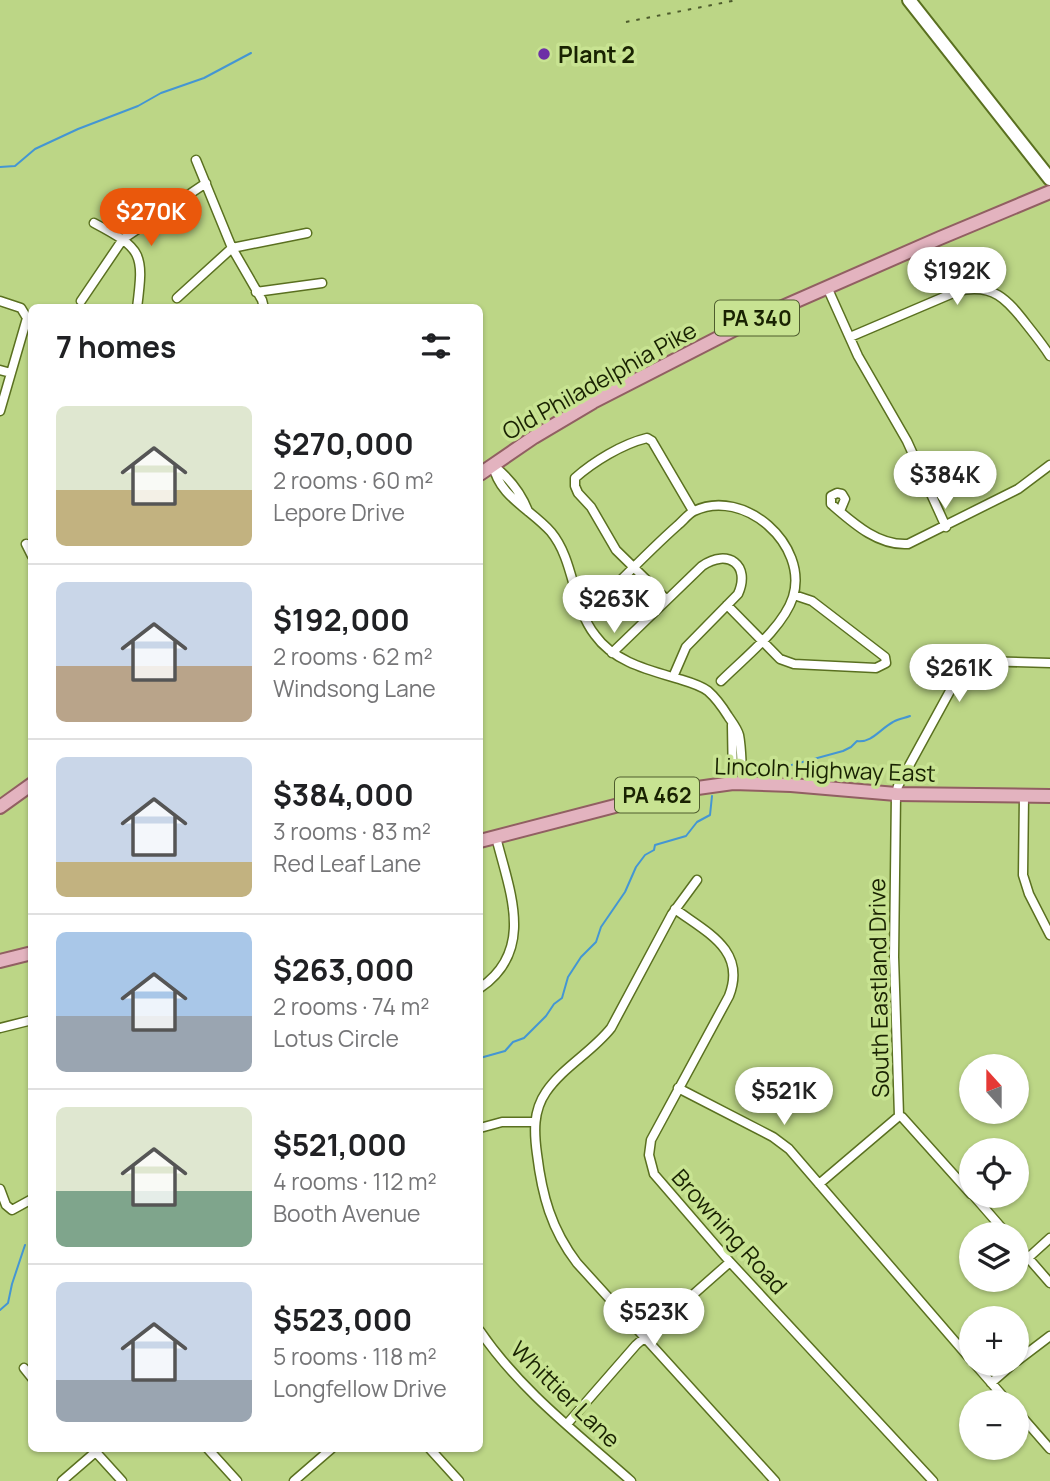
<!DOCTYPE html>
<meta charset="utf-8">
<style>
body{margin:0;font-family:Manrope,sans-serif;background:#f2f2f2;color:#202124;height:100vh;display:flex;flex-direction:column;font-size:26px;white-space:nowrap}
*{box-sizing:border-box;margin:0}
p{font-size:23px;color:#757577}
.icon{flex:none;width:38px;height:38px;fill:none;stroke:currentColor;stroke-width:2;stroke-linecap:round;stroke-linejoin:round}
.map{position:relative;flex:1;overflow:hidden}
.sheet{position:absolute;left:28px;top:304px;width:455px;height:1148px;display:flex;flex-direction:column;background:#fff;border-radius:10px;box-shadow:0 2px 5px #0004}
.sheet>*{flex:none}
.needle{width:46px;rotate:339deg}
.fabs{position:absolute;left:959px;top:1054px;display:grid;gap:14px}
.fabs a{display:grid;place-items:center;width:70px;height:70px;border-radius:50%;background:#fff;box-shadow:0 2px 5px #0004;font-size:35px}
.price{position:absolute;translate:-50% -60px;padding:0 16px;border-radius:24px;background:#fff;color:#222;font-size:23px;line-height:46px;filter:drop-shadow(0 2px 4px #0008)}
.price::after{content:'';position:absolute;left:50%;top:42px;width:21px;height:16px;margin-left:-10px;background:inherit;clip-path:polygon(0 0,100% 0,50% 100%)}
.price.selected{background:#ea580c;color:#fff}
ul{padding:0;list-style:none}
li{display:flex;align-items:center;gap:21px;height:175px;padding:0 28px}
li+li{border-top:2px solid #e0e0e0}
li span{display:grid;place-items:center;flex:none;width:196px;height:140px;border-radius:10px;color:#555}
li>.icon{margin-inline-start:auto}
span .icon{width:84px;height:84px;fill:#fffc;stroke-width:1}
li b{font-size:30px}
h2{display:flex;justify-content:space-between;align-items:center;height:84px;padding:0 28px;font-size:30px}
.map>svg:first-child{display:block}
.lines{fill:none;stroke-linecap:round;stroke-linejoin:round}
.stream{stroke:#4496d3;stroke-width:2}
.street-casing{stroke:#5a7020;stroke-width:11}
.secondary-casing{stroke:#5a7020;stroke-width:16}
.primary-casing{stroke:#915f62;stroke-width:16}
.street{stroke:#fff;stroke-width:8}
.secondary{stroke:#fff;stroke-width:12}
.primary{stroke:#e3b3bf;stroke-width:12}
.rail{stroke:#4d5b2c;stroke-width:2;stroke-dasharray:3.5 7;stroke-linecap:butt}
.poi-dot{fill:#6d30a6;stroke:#c8e392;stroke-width:2.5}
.labels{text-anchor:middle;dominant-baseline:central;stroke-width:7;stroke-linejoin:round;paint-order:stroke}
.shield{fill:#c8e392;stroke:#4e5c2d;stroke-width:2}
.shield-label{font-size:21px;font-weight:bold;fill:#192202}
.poi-label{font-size:23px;font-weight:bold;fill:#192202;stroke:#c8e392;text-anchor:start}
.street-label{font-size:23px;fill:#192202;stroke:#c8e392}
</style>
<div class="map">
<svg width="1050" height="1481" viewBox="0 0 1050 1481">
<rect width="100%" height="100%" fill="#bcd686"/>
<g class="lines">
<path class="stream" d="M0,167l15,-1 20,-17 43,-20 60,-23 23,-13 43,-15 47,-25
M772,768l16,-2 55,-15 8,-4 6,-6c15,2 23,-12 36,-19 5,-3 12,-4 17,-6
M480,1058l25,-7 8,-9 11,-4 22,-22 8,-12 8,-6 6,-21 13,-20 15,-15 5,-15 24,-35 11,-25 9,-12 9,-5 1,-5 31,-9 11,-14 13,-7 2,-19
M30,1239l2,-1
M0,1310l8,-7 4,-19 13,-39"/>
<defs>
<path id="street" d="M196,160l36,88 30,52 2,8
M94,223c49,26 50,30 43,85
M827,287l31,69 49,85 39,86
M256,292l66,-9
M177,298l55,-50 75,-15
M0,301l21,7 6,10 -27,93
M81,301l42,-62 83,-56
M850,337l108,-46c35,-8 49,8 69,34 8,10 16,20 23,31
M0,370l11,3
M493,465c6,32 38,44 58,67 24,29 21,74 44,103 19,27 54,35 84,44 10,3 21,6 29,12 8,7 15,17 20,25 4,6 9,12 11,19 3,15 2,32 4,48
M493,465c15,12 28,28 35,46
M840,511l5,-12 -3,-5 -5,-1 -6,3v8c22,19 47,42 77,40l110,-55 32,-24
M26,544l6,12
M602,599c25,-25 50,-51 76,-74 5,-4 10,-11 16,-14 50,-24 115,34 99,86 -10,31 -49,61 -72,84
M667,600l-51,-50 -25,-43 -13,-14 -3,-7v-8c18,-16 47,-34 72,-40l5,3 41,70
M727,605l53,54 14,5 82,4 10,-5 -1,-6 -73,-56 -18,-6
M612,653l90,-87c26,-18 49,-1 36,28l-52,53 -13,30
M732,725l1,58
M1024,796l-1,79 6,19 21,41
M697,880l-25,34 -61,114c-19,24 -48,39 -65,64 -13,19 -12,40 -9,62 5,41 14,75 40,109l198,218
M675,909c31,23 72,41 54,87l-78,144 -2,15 5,19 76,88 203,219
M480,988c56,-38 29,-98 16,-151
M0,1028l32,-8
M678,1088l95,49 16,12 182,211
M899,1116l-5,-159 2,-163 2,-8 64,-117 15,-8 73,2
M899,1116l3,1 69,77
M480,1128l22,-6h33
M819,1184l80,-68
M0,1189l6,16 6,5 20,-11
M973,1195l34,39
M1017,1245l33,38
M1028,1258l22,-20
M480,1331c40,59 98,103 151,150
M1017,1361l33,-25
M974,1363l34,39
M24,1368l8,10
M991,1383l23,-20
M1017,1411l33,38
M567,1424l69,-79 94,-83
M93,1449l29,32
M208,1449l29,32
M430,1449l29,32
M62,1481l37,-32
M294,1481l37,-32"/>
<path id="secondary" d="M909,0l141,179"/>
<path id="primary" d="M480,474l54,-37 59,-35 162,-83 185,-81 110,-46
M0,807l32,-23
M480,841l189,-49 64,-9 58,2 105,9 154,2
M0,961l32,-8"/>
</defs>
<use href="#street" class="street-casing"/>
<use href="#secondary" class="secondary-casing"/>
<use href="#primary" class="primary-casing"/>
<use href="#street" class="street"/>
<use href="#secondary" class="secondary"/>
<use href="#primary" class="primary"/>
<path class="rail" d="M626,22l111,-22"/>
</g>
<circle class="poi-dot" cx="544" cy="54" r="7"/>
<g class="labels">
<g class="shield">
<rect x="715" y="300.5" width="84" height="35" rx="5"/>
<rect x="615" y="777.5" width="84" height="35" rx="5"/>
</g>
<g class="shield-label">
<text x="757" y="318">PA 340</text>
<text x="657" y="795">PA 462</text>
</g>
<g class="poi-label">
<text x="558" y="54">Plant 2</text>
</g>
<g class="street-label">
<text transform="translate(599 380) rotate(-29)">Old Philadelphia Pike</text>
<text transform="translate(825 769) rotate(2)">Lincoln Highway East</text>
<text transform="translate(878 988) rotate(-91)">South Eastland Drive</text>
<text transform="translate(730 1231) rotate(48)">Browning Road</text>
<text transform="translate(566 1394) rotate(44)">Whittier Lane</text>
</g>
</g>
</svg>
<div class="fabs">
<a><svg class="needle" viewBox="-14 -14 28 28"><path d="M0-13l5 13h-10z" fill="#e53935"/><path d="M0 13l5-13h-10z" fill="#757577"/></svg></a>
<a><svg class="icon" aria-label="locate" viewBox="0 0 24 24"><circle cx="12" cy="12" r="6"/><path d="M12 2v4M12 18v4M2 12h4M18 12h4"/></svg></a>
<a><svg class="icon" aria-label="layers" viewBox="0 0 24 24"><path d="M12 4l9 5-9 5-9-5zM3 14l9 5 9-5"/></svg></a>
<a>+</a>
<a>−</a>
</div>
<b class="price selected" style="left:151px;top:248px">$270K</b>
<b class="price" style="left:957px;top:307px">$192K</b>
<b class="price" style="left:945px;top:511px">$384K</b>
<b class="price" style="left:614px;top:635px">$263K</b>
<b class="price" style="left:959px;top:704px">$261K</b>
<b class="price" style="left:784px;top:1127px">$521K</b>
<b class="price" style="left:654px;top:1348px">$523K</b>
<section class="sheet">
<h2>7 homes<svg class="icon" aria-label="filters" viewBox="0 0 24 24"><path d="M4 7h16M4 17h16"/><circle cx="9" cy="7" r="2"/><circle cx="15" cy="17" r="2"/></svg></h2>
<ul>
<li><span style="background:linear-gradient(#dfe7d0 60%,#c2b280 0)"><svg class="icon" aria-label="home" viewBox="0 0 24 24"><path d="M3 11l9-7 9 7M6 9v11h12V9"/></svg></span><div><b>$270,000</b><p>2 rooms · 60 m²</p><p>Lepore Drive</p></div></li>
<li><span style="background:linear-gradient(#c9d6e8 60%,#b9a48a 0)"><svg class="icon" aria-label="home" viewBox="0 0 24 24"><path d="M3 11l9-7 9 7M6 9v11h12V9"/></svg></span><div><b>$192,000</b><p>2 rooms · 62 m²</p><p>Windsong Lane</p></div></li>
<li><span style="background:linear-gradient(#c9d6e8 75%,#c2b280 0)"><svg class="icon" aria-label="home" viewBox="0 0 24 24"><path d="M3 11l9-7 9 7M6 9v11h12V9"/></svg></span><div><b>$384,000</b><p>3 rooms · 83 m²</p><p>Red Leaf Lane</p></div></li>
<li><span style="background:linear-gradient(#a9c7e8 60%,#9aa5b1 0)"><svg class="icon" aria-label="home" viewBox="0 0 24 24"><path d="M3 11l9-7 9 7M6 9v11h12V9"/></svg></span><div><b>$263,000</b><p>2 rooms · 74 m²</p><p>Lotus Circle</p></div></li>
<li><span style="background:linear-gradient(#dfe7d0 60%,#7fa58c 0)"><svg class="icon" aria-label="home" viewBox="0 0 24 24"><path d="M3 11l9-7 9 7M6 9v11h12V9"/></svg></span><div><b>$521,000</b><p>4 rooms · 112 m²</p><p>Booth Avenue</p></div></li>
<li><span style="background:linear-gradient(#c9d6e8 70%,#9aa5b1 0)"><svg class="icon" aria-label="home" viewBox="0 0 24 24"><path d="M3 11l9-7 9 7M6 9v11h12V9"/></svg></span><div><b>$523,000</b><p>5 rooms · 118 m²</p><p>Longfellow Drive</p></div></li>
</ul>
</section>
</div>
